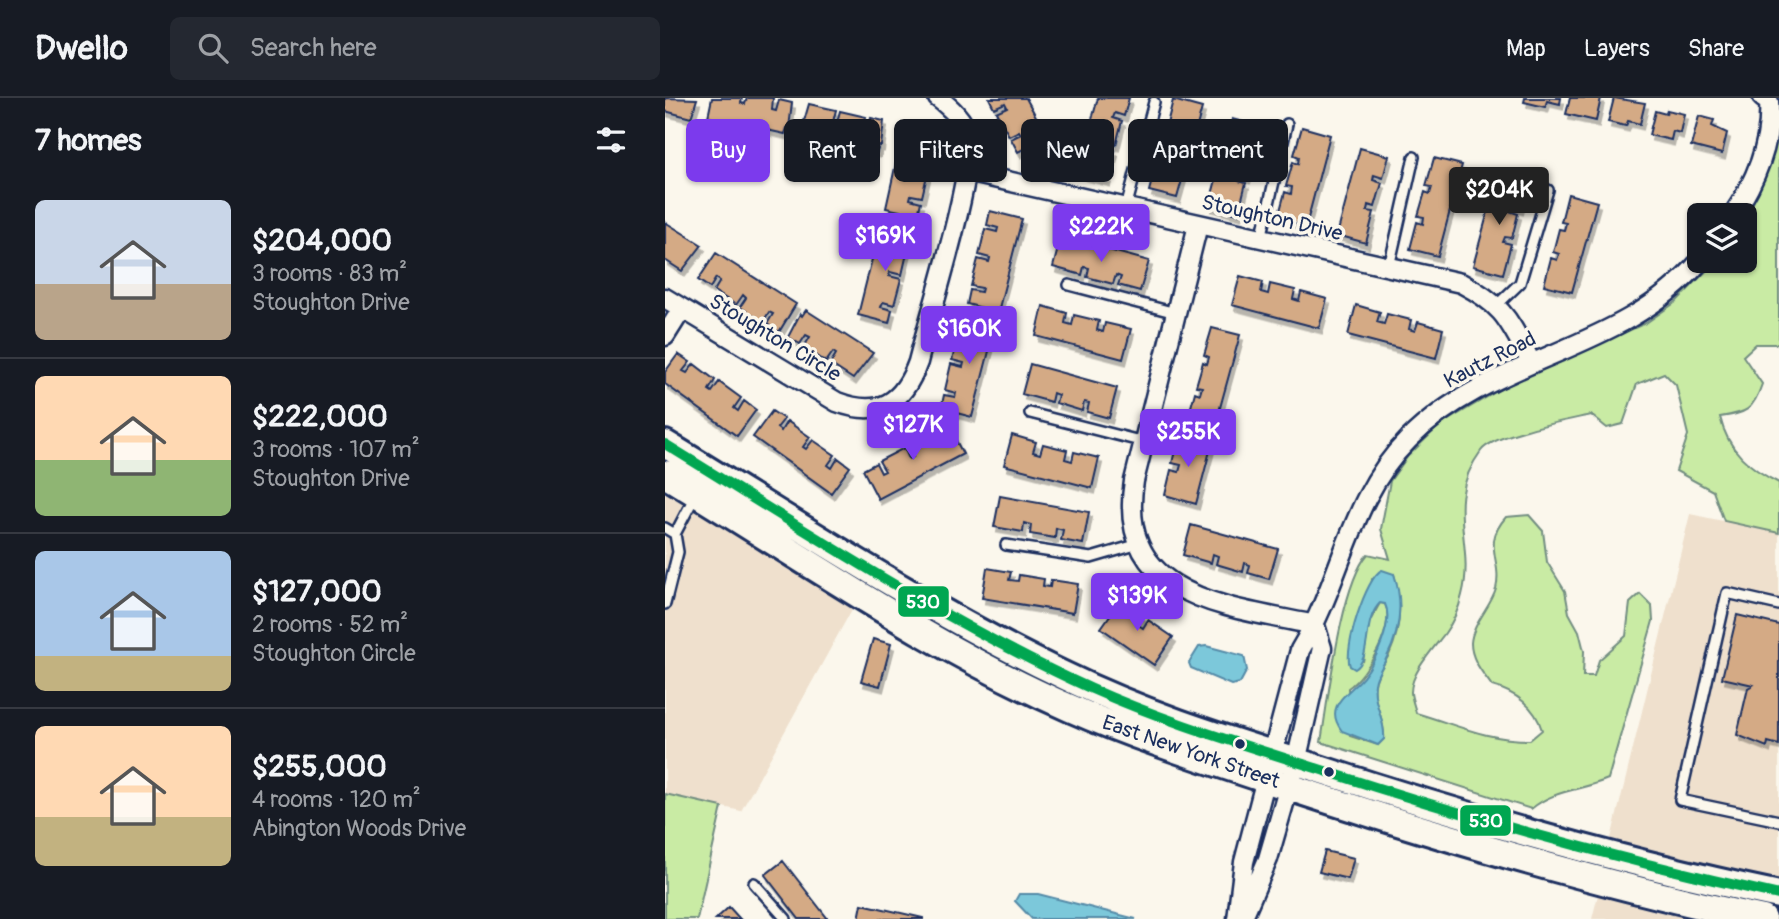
<!DOCTYPE html>
<meta charset="utf-8">
<style>
body{margin:0;font-family:Pangolin,sans-serif;background:#242831;color:#f1f3f6;height:100vh;display:flex;flex-direction:column;font-size:26px;white-space:nowrap}
*{box-sizing:border-box;margin:0}
p{font-size:23px;color:#9ea1a6}
.icon{flex:none;width:38px;height:38px;fill:none;stroke:currentColor;stroke-width:2;stroke-linecap:round;stroke-linejoin:round}
.map{position:relative;flex:1;overflow:hidden}
.panel{display:flex;flex-direction:column;background:#171b24;width:665px}
.panel>*{flex:none}
.hud{position:absolute;left:21px;top:21px;width:665px;height:63px;display:flex;gap:14px}
.tools{position:absolute;left:1022px;top:105px;display:grid;gap:14px}
.tools a{display:grid;place-items:center;width:70px;height:70px;border-radius:10px;background:#171b24;box-shadow:0 2px 5px #0004;font-size:35px}
.price{position:absolute;translate:-50% -60px;padding:0 16px;border-radius:7px;background:#7c3aed;color:#fff;font-size:23px;line-height:46px;filter:drop-shadow(0 2px 4px #0008)}
.price::after{content:'';position:absolute;left:50%;top:42px;width:21px;height:16px;margin-left:-10px;background:inherit;clip-path:polygon(0 0,100% 0,50% 100%)}
.price.selected{background:#222;color:#fff}
ul{padding:0;list-style:none}
li{display:flex;align-items:center;gap:21px;height:175px;padding:0 35px}
li+li{border-top:2px solid #363941}
li span{display:grid;place-items:center;flex:none;width:196px;height:140px;border-radius:10px;color:#555}
li>.icon{margin-inline-start:auto}
span .icon{width:84px;height:84px;fill:#fffc;stroke-width:1}
li b{font-size:30px}
h2{display:flex;justify-content:space-between;align-items:center;height:84px;padding:0 35px;font-size:30px}
.chip{padding:0 24px;border-radius:10px;background:#171b24;box-shadow:0 2px 5px #0004;font-size:24px;line-height:63px}
.chip.selected{background:#7c3aed;color:#fff}
header{display:flex;align-items:center;gap:42px;box-sizing:border-box;height:98px;padding:0 35px;background:#171b24;border-bottom:2px solid #363941}
header strong{font-size:33px}
nav{display:flex;gap:38px;margin-inline-start:auto;font-size:24px}
.search{width:490px;height:63px;background:#242831;display:flex;align-items:center;gap:18px;box-sizing:border-box;padding:0 24px;border-radius:10px;color:#9ea1a6;font-size:26px}
main{display:flex;flex:1;min-height:0}
.map>svg:first-child{display:block}
.built{fill:#efe0cd}
.green{fill:#c9eba4;stroke:#728d81;stroke-width:2;fill-rule:evenodd}
.water{fill:#7bc8da;stroke:#558ba8;stroke-width:2}
.building{fill:#d4aa85;stroke:#1b2f5e;stroke-width:2;filter:url(#shadow)}
.lines{fill:none;stroke-linecap:round;stroke-linejoin:round}
.lane-casing{stroke:#1b2f5e;stroke-width:14}
.street-casing{stroke:#1b2f5e;stroke-width:23}
.primary-casing{stroke:#1b2f5e;stroke-width:32}
.lane{stroke:#fbf7ec;stroke-width:9}
.street{stroke:#fbf7ec;stroke-width:18}
.primary{stroke:#fbf7ec;stroke-width:26}
.bus-1-casing{stroke:#fbf7ec;stroke-width:16}
.bus-1{stroke:#00a651;stroke-width:10}
.bus-dot{fill:#1b2f5e;stroke:#fbf7ec;stroke-width:2.5}
.labels{text-anchor:middle;dominant-baseline:central;stroke-width:7;stroke-linejoin:round;paint-order:stroke}
.street-label{font-size:21px;fill:#1b2f5e;stroke:#fbf7ec}
.line-badge{stroke:#fbf7ec;stroke-width:2.5}
.badge-label{font-size:19px;text-anchor:middle;font-weight:bold;fill:#fff}
</style>
<header>
<strong>Dwello</strong>
<div class="search"><svg class="icon" aria-label="search" viewBox="0 0 24 24"><circle cx="10" cy="10" r="6"/><path d="M15 15l6 6"/></svg>Search here</div>
<nav><a>Map</a><a>Layers</a><a>Share</a></nav>
</header>
<main>
<section class="panel">
<h2>7 homes<svg class="icon" aria-label="filters" viewBox="0 0 24 24"><path d="M4 7h16M4 17h16"/><circle cx="9" cy="7" r="2"/><circle cx="15" cy="17" r="2"/></svg></h2>
<ul>
<li><span style="background:linear-gradient(#c9d6e8 60%,#b9a48a 0)"><svg class="icon" aria-label="home" viewBox="0 0 24 24"><path d="M3 11l9-7 9 7M6 9v11h12V9"/></svg></span><div><b>$204,000</b><p>3 rooms · 83 m²</p><p>Stoughton Drive</p></div></li>
<li><span style="background:linear-gradient(#ffd9b3 60%,#8fb573 0)"><svg class="icon" aria-label="home" viewBox="0 0 24 24"><path d="M3 11l9-7 9 7M6 9v11h12V9"/></svg></span><div><b>$222,000</b><p>3 rooms · 107 m²</p><p>Stoughton Drive</p></div></li>
<li><span style="background:linear-gradient(#a9c7e8 75%,#c2b280 0)"><svg class="icon" aria-label="home" viewBox="0 0 24 24"><path d="M3 11l9-7 9 7M6 9v11h12V9"/></svg></span><div><b>$127,000</b><p>2 rooms · 52 m²</p><p>Stoughton Circle</p></div></li>
<li><span style="background:linear-gradient(#ffd9b3 65%,#c2b280 0)"><svg class="icon" aria-label="home" viewBox="0 0 24 24"><path d="M3 11l9-7 9 7M6 9v11h12V9"/></svg></span><div><b>$255,000</b><p>4 rooms · 120 m²</p><p>Abington Woods Drive</p></div></li>
</ul>
</section>
<div class="map">
<svg width="1114" height="821" viewBox="0 0 1114 821">
<defs>
<filter id="shadow"><feDropShadow dx="3" dy="5.5" stdDeviation="0" flood-color="#0004"/></filter>
</defs>
<rect width="100%" height="100%" fill="#fbf7ec"/>
<filter id="ink" filterUnits="userSpaceOnUse"><feTurbulence type="fractalNoise" baseFrequency=".0143" numOctaves="2"/><feDisplacementMap in="SourceGraphic" scale="14" xChannelSelector="R" yChannelSelector="G"/><feConvolveMatrix kernelMatrix="1 2 1 2 8 2 1 2 1" color-interpolation-filters="sRGB"/></filter>
<g filter="url(#ink)">
<path class="built" d="M0,388l191,116 -115,209 -76,-17z
M1025,416l89,19v353l-170,-39z
M934,793l118,28h-125z"/>
<path class="green" d="M1114,28v218h-23l-13,12 19,28c-9,27 -16,29 -42,33 8,34 29,51 59,66v50l-55,-12 -11,-30 -37,-20 12,-36 -12,-50 -12,-12 -27,11 -14,40 -16,4 -16,-13c-22,5 -98,19 -110,36 -39,53 -5,93 -19,144 -3,13 -9,27 -17,38 -11,15 -34,39 -34,59 0,6 4,15 5,21 41,12 70,27 114,27l12,-10c-7,-24 -27,-38 -50,-44 -9,-13 -21,-26 -21,-43 1,-19 20,-36 25,-54 7,-29 -15,-44 10,-72l23,-2 14,16 4,31 18,29 4,22 10,18 5,20 -1,25h11l5,-16 27,-24 4,-33 10,-9 12,12 1,15 -45,158c-28,12 -53,10 -77,30l-210,-67c7,-42 20,-159 47,-188l22,5 -9,-30 9,-48 18,-25 32,-31 64,-38 142,-64 30,-21 40,-41h29v-43l26,-57zM729,476c8,27 7,55 -5,81 -5,9 -13,19 -14,30 -3,18 11,35 9,54l-6,6 -28,-9 -2,-48c19,-12 48,-62 37,-84l-5,-1 -11,20 -6,39 9,-83z
M0,696l57,13 -25,112h-32z"/>
<path class="water" d="M717,472l12,4c10,30 6,58 -8,85 -4,9 -10,16 -11,25 -3,19 11,36 9,55l-6,6 -36,-14c-20,-26 8,-38 21,-54 12,-15 31,-55 22,-73l-5,-1c-18,17 -8,56 -25,66l-5,-3c-7,-15 16,-90 32,-96z
M541,548l38,10 3,14 -7,13 -9,2 -40,-17 -2,-5 10,-16z
M354,796h19l98,25h-104l-17,-18z"/>
<path class="building" d="M0,0l32,1 -6,19 -26,-7z
M47,0h30l-1,5 4,1 2,-6h26l-1,12 4,1 3,-11 13,3 -3,25h-2l-2,6 -77,-17z
M324,0h37l21,39 -29,15 -7,-13 10,-5 -2,-3 -10,5 -13,-24 11,-5 -2,-4 -11,5z
M433,0h31l-5,18 -9,-3 -2,5 9,3 -6,24 -7,-2 -1,6 7,2 -8,30 -30,-8z
M860,0h36l-1,6 -13,-3 -2,6 -21,-5z
M905,0h31l-5,23 -30,-7z
M949,0l31,5 -5,21 -12,-3 -2,5 -18,-4z
M508,2l29,8 -25,90 -28,-7 7,-26 6,1 2,-6 -6,-2 6,-23 5,1 2,-7 -5,-1z
M144,6l27,6 -3,12h4l3,-11 26,6 -2,11 4,1 3,-11 13,3 -3,25h-2l-2,6 -77,-17z
M1002,12l17,4 -4,19 -7,-2 -2,9 -22,-5 6,-24 11,3z
M1034,18l15,4 -2,6 15,7 -5,21 -31,-8z
M567,21l30,8 -6,21 -10,-2 -2,5 10,3 -7,24 -7,-2 -1,5 7,2 -8,31 -29,-8z
M637,29l28,8 -24,91 -28,-8 7,-26 6,2 1,-7 -6,-1 7,-24 5,2 1,-7 -5,-2z
M235,47l32,7 -3,15 -11,-3 -2,5 12,2 -6,26 -11,-2 -1,4 11,3 -3,13 -32,-7z
M695,50l29,8 -6,22 -9,-3 -1,5 9,3 -7,24 -7,-2 -1,6 7,1 -8,31 -29,-8z
M769,60l28,7 -24,91 -28,-7 7,-27 6,2 1,-7 -6,-1 7,-24 5,2 2,-7 -6,-1z
M832,81l29,8 -6,22 -9,-3 -2,5 9,3 -6,24 -7,-1 -2,5 8,2 -8,30 -30,-8z
M903,96l29,8 -25,90 -28,-7 7,-27 6,2 2,-6 -6,-2 6,-23 5,1 2,-7 -5,-1z
M325,113l32,8 -24,93 -31,-8 3,-14 11,2 1,-4 -11,-2 7,-27 11,3 1,-4 -11,-3 6,-26 12,3 1,-4 -11,-3z
M0,124l37,23 -20,26 -17,-11z
M216,125l31,8 -3,14 -11,-3 -1,4 11,3 -6,26 -12,-3 -1,4 12,3 -7,26 -11,-3 -2,5 11,3 -3,13 -31,-8z
M396,139l88,24 -9,30 -22,-6 3,-8 -5,-2 -3,9 -26,-7 2,-9 -5,-1 -2,8 -29,-8z
M51,155l80,51 -17,28 -12,-8 6,-10 -4,-2 -6,10 -23,-15 6,-9 -3,-3 -7,10 -22,-14 6,-10 -4,-3 -6,10 -12,-8z
M575,178l23,6 -2,10 7,2 2,-10 25,6 -2,9 6,2 2,-9 26,7 -8,29 -87,-23z
M691,207l24,7 -3,10 7,2 3,-10 24,6 -2,9 6,2 3,-9 25,7 -7,29 -88,-23z
M378,208l24,7 -2,10 7,2 2,-10 25,6 -2,9 6,2 2,-9 26,6 -8,30 -87,-23z
M141,212l67,43 -20,26 -23,-15 6,-10 -3,-2 -7,10 -22,-15 6,-10 -4,-2 -6,9 -12,-7 12,-23 2,2z
M299,218l32,8 -24,93 -31,-8 3,-14 11,2 1,-4 -11,-3 6,-26 12,3 1,-4 -12,-3 7,-26 11,3 2,-5 -11,-2z
M547,230l28,7 -25,91 -27,-8 7,-26 5,2 2,-7 -6,-1 7,-24 4,2 2,-7 -5,-2z
M13,256l12,8 -7,9 4,2 7,-9 21,16 -6,10 3,2 7,-10 22,16 -7,10 4,3 6,-10 12,9 -19,26 -72,-52v-12z
M365,266l87,24 -8,30 -22,-6 2,-9 -5,-1 -2,9 -26,-8 2,-8 -5,-2 -2,9 -29,-8z
M107,313l12,8 -7,9 4,3 6,-10 23,16 -7,10 3,2 7,-9 22,15 -7,10 4,3 6,-10 12,9 -19,26 -78,-56z
M283,327l15,29 -85,45 -15,-29 13,-7 5,10 4,-2 -6,-10 25,-13 5,11 4,-2 -6,-11 24,-12 5,10 5,-2 -6,-10z
M514,336l33,9 -16,61 -31,-9 6,-25 8,2 2,-7 -9,-2z
M347,337l24,7 -3,10 7,2 3,-10 24,6 -2,9 7,2 2,-9 25,6 -7,30 -88,-23z
M335,398l89,16 -6,32 -22,-4 2,-10 -7,-2 -1,10 -25,-4 1,-9 -7,-2 -1,9 -29,-5z
M526,427l87,24 -9,30 -21,-6 2,-8 -5,-2 -2,9 -27,-8 2,-8 -5,-2 -2,9 -28,-8z
M322,470l24,4 -2,8 9,1 1,-6 25,4 -1,7 7,1 1,-7 27,4 -5,29 -91,-15z
M455,503l23,15 -6,8 6,4 5,-8 25,17 -19,28 -53,-37z
M1072,517l42,10v120l-11,-3 -1,5 -30,-12 11,-47 5,-3 -31,-7z
M208,541l18,5 -11,42 -19,-5z
M660,753l29,7 -6,21 -29,-7z
M118,763l45,58h-29l-34,-44z
M197,806l61,14v1h-64z
M64,809l11,12h-24z"/>
<g class="lines">
<defs>
<path id="lane" d="M461,110l28,-106
M596,141l26,-115
M724,169l25,-110
M404,187l107,28
M831,208l24,-23 28,-93
M365,315l114,29
M0,430l10,6 20,-38
M341,447l85,13 48,-14
M0,506l13,-52 -3,-18
M1114,507l-52,-12 -47,207 99,21
M89,785l32,36"/>
<path id="street" d="M302,74l494,111c44,23 48,38 70,79
M1068,117c22,-33 39,-72 36,-113l-6,-4
M533,127l-64,256c-19,118 95,126 181,144
M0,200l172,104c43,16 66,1 81,-40 10,-41 59,-195 50,-227 -5,-16 -17,-27 -30,-37
M0,238l17,-27
M572,821l7,-57 56,-212c42,-69 49,-152 109,-211 85,-85 213,-86 291,-178
M577,821l26,-60 28,-97 26,-114 -7,-23"/>
<path id="primary" d="M0,346c132,80 261,166 400,232 80,39 166,65 251,92 152,50 306,94 463,127
M0,376c133,80 263,172 405,234 75,33 154,57 231,83 152,50 306,95 462,128"/>
</defs>
<use href="#lane" class="lane-casing"/>
<use href="#street" class="street-casing"/>
<use href="#primary" class="primary-casing"/>
<use href="#lane" class="lane"/>
<use href="#street" class="street"/>
<use href="#primary" class="primary"/>
<defs>
<path id="bus-1" d="M0,346c140,86 278,177 427,245 74,33 153,56 230,81 150,49 302,91 457,125"/>
</defs>
<use href="#bus-1" class="bus-1-casing"/>
<use href="#bus-1" class="bus-1"/>
</g>
</g>
<g class="bus-dot">
<circle cx="575" cy="646" r="6"/>
<circle cx="664" cy="674" r="6"/>
</g>
<g class="labels">
<g class="street-label">
<text transform="translate(607 120) rotate(13)">Stoughton Drive</text>
<text transform="translate(110 240) rotate(31)">Stoughton Circle</text>
<text transform="translate(825 262) rotate(-27)">Kautz Road</text>
<text transform="translate(526 654) rotate(19)">East New York Street</text>
</g>
</g>
<g class="line-badge">
<rect x="232" y="487" width="53" height="33" rx="7" fill="#00a651"/>
<rect x="794" y="706" width="53" height="33" rx="7" fill="#00a651"/>
</g>
<g class="badge-label">
<text x="258" y="510">530</text>
<text x="821" y="729">530</text>
</g>
</svg>
<div class="tools">
<a><svg class="icon" aria-label="layers" viewBox="0 0 24 24"><path d="M12 4l9 5-9 5-9-5zM3 14l9 5 9-5"/></svg></a>
</div>
<b class="price selected" style="left:834px;top:129px">$204K</b>
<b class="price" style="left:436px;top:166px">$222K</b>
<b class="price" style="left:220px;top:175px">$169K</b>
<b class="price" style="left:304px;top:268px">$160K</b>
<b class="price" style="left:248px;top:364px">$127K</b>
<b class="price" style="left:523px;top:371px">$255K</b>
<b class="price" style="left:472px;top:535px">$139K</b>
<div class="hud">
<a class="chip selected">Buy</a>
<a class="chip">Rent</a>
<a class="chip">Filters</a>
<a class="chip">New</a>
<a class="chip">Apartment</a>
</div>
</div>
</main>
